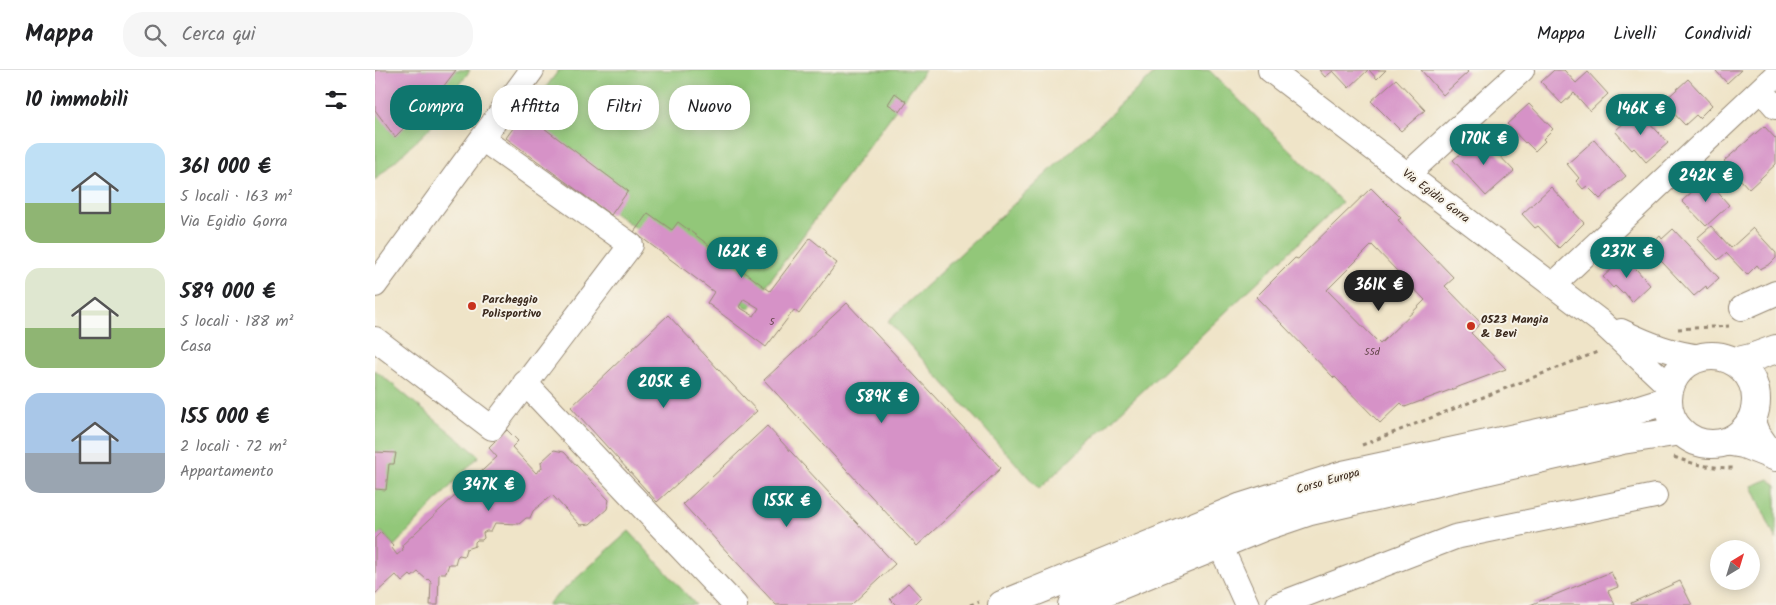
<!DOCTYPE html>
<html lang="it">
<meta charset="utf-8">
<style>
body{margin:0;font-family:Kalam,sans-serif;background:#f6f6f6;color:#202124;height:100vh;display:flex;flex-direction:column;font-size:19px;white-space:nowrap}
*{box-sizing:border-box;margin:0}
p{font-size:16px;color:#757577}
.icon{flex:none;width:28px;height:28px;fill:none;stroke:currentColor;stroke-width:2;stroke-linecap:round;stroke-linejoin:round}
.map{position:relative;flex:1;overflow:hidden}
.side{display:flex;flex-direction:column;background:#fff;width:375px}
.side>*{flex:none}
.guide{position:absolute;left:15px;top:15px;width:475px;height:45px;display:flex;gap:10px}
.needle{width:32px;rotate:38deg}
.buttons{position:absolute;left:1335px;top:470px;display:grid;gap:10px}
.buttons a{display:grid;place-items:center;width:50px;height:50px;border-radius:50%;background:#fff;box-shadow:0 2px 12px #0003;font-size:25px}
.price{position:absolute;translate:-50% -42px;padding:0 11px;border-radius:18px;background:#0f766e;color:#fff;font-size:16px;line-height:32px;filter:drop-shadow(0 1px 2px #0008)}
.price::after{content:'';position:absolute;left:50%;top:30px;width:15px;height:11px;margin-left:-8px;background:inherit;clip-path:polygon(0 0,100% 0,50% 100%)}
.price.current{background:#222;color:#fff}
ul{padding:0;list-style:none}
li{display:flex;align-items:center;gap:15px;height:125px;padding:0 25px}
li span{display:grid;place-items:center;flex:none;width:140px;height:100px;border-radius:15px;color:#555}
li>.icon{margin-inline-start:auto}
span .icon{width:60px;height:60px;fill:#fffc;stroke-width:1}
li b{font-size:21px}
h2{display:flex;justify-content:space-between;align-items:center;height:60px;padding:0 25px;font-size:21px}
.tag{padding:0 18px;border-radius:20px;background:#fff;box-shadow:0 2px 12px #0003;font-size:18px;line-height:45px}
.tag.current{background:#0f766e;color:#fff}
header{display:flex;align-items:center;gap:30px;box-sizing:border-box;height:70px;padding:0 25px;background:#fff;border-bottom:1px solid #e0e0e0}
header strong{font-size:24px}
nav{display:flex;gap:28px;margin-inline-start:auto;font-size:18px}
.search{width:350px;height:45px;background:#f6f6f6;display:flex;align-items:center;gap:12px;box-sizing:border-box;padding:0 18px;border-radius:20px;color:#757577;font-size:19px}
main{display:flex;flex:1;min-height:0}
.map>svg:first-child{display:block}
.green{fill:#92c779;stroke:#66784c}
.building{fill:#d692c7;fill-rule:evenodd}
.lines{fill:none;stroke-linecap:round;stroke-linejoin:round}
.minor-casing{stroke:#958773;stroke-width:26}
.major-casing{stroke:#958773;stroke-width:30}
.path{stroke:#958773;stroke-width:3;stroke-dasharray:4 4;stroke-linecap:butt}
.minor{stroke:#fff;stroke-width:24}
.major{stroke:#fff;stroke-width:28}
.poi-dot{fill:#c8321e;stroke:#f7f3e8;stroke-width:2}
.labels{text-anchor:middle;dominant-baseline:central;stroke-width:4;stroke-linejoin:round;paint-order:stroke}
.number-label{font-size:10px;fill:#624448}
.street-label{font-size:12px;fill:#3b2a1e;stroke:#f7f3e8}
.poi-label{font-size:12px;font-weight:bold;fill:#3b2a1e;stroke:#f7f3e8;text-anchor:start}
</style>
<header>
<strong>Mappa</strong>
<div class="search"><svg class="icon" aria-label="search" viewBox="0 0 24 24"><circle cx="10" cy="10" r="6"/><path d="M15 15l6 6"/></svg>Cerca qui</div>
<nav><a>Mappa</a><a>Livelli</a><a>Condividi</a></nav>
</header>
<main>
<section class="side">
<h2>10 immobili<svg class="icon" aria-label="filters" viewBox="0 0 24 24"><path d="M4 7h16M4 17h16"/><circle cx="9" cy="7" r="2"/><circle cx="15" cy="17" r="2"/></svg></h2>
<ul>
<li><span style="background:linear-gradient(#bfe0f5 60%,#8fb573 0)"><svg class="icon" aria-label="home" viewBox="0 0 24 24"><path d="M3 11l9-7 9 7M6 9v11h12V9"/></svg></span><div><b>361 000 €</b><p>5 locali · 163 m²</p><p>Via Egidio Gorra</p></div></li>
<li><span style="background:linear-gradient(#dfe7d0 60%,#8fb573 0)"><svg class="icon" aria-label="home" viewBox="0 0 24 24"><path d="M3 11l9-7 9 7M6 9v11h12V9"/></svg></span><div><b>589 000 €</b><p>5 locali · 188 m²</p><p>Casa</p></div></li>
<li><span style="background:linear-gradient(#a9c7e8 60%,#9aa5b1 0)"><svg class="icon" aria-label="home" viewBox="0 0 24 24"><path d="M3 11l9-7 9 7M6 9v11h12V9"/></svg></span><div><b>155 000 €</b><p>2 locali · 72 m²</p><p>Appartamento</p></div></li>
</ul>
</section>
<div class="map">
<svg width="1401" height="535" viewBox="0 0 1401 535">
<rect width="100%" height="100%" fill="#f7f3e8"/>
<filter id="ink" filterUnits="userSpaceOnUse"><feTurbulence type="fractalNoise" baseFrequency=".02" numOctaves="2"/><feDisplacementMap in="SourceGraphic" scale="10" xChannelSelector="R" yChannelSelector="G"/><feConvolveMatrix kernelMatrix="1 2 1 2 8 2 1 2 1" color-interpolation-filters="sRGB"/></filter>
<filter id="wash" filterUnits="userSpaceOnUse"><feTurbulence type="fractalNoise" baseFrequency=".0096" numOctaves="4" result="noise"/><feDisplacementMap in="SourceGraphic" scale="20" xChannelSelector="R" yChannelSelector="G"/><feGaussianBlur stdDeviation="1.12" result="paint"/><feColorMatrix in="noise" values="0 0 0 0 0 0 0 0 0 0 0 0 0 0 0 0 0 1.4 0 .05"/><feComposite in="paint" operator="in"/></filter>
<g filter="url(#wash)">
<rect width="100%" height="100%" fill="#efe4c8"/>
<path class="green" d="M0,0h95l-41,59 -54,51z
M184,0h366l-176,239 -241,-172z
M783,0h51l133,132 -303,287 -151,-168z
M0,300l104,86 -85,90 -12,-14 -7,6z
M1394,409l7,6v55l-24,-54z
M254,461l67,74h-148v-1z"/>
<g id="blocks">
<path class="building" d="M0,0h81l-16,21 -45,46 -20,-27z
M944,0h49l-19,18 -16,-17 -8,6z
M994,0h17l-9,9z
M1046,0h45l2,2 -25,23z
M1179,0h10l12,13 12,-11 20,22 -18,17 -16,-18 -12,11 -21,-22z
M1340,0h26l-14,13z
M1021,9l29,31 -24,21 -30,-30z
M1313,9l24,26 -13,13 -3,-3 -11,10 -22,-23z
M520,23l12,9 -7,10 -12,-8z
M1154,34l24,25 -10,10 2,2 -10,10 -9,-9 -1,1 -18,-19z
M1263,40l30,33 -22,19 -12,-14 -2,2 -17,-19z
M149,43l104,78 -17,24 -105,-77z
M1389,56l12,13v25l-27,25 -25,-28z
M1106,66l33,35 -28,25 -33,-36z
M1219,70l32,36 -26,23 -13,-13 -4,3 -7,-8 3,-3 -12,-14z
M1331,109l23,26 -23,21 -24,-25z
M1176,117l33,36 -25,25 -21,-22 -3,2 -13,-14z
M996,118l30,30 -3,2 56,58 -9,8 36,37 -10,10 35,36 -101,38 -4,-4 -21,20 -45,-46 -1,1 -78,-81 39,-39 3,1 3,-3zM997,175l53,55 -45,44 -53,-54z
M273,143l24,17 6,-8 92,69 40,-53 16,13 -1,3 12,9 -38,51 -5,-4 -28,37 -59,-44 7,-11 -80,-60zM369,229l15,9 -5,8 -15,-9z
M1336,156l20,22 22,-20 23,25v5l-6,6 -10,5 -3,-4 -10,10 -21,-22 -8,7 -21,-22z
M1298,159l46,49 -12,11 -1,-3 -12,10 -46,-49 12,-11 2,3z
M1248,184l27,31 -18,17 -8,-10 -2,1 -7,-7 -2,2 -10,-11 10,-9 -2,-2z
M472,233l154,165 -84,78 -153,-166z
M293,245l89,96 -100,91 -86,-95z
M392,356l128,138 -44,41h-75l-93,-101z
M132,360l11,11 -6,6 24,26 6,-5 -1,-6 13,-12 10,2 45,48 -2,9 -17,15 -10,1 -28,-30 -19,16 -3,7h-4l-7,6 -24,-1 -4,8h-5l-3,2 1,5 -2,2h-5l-2,2v4l-9,3 -2,7 -5,-1 -2,2 -2,7h-6l-3,9h-5l-2,1 -1,31h-8l1,-23 -3,-3 -1,1 -9,-8 -6,5 -2,-2 -8,7 -6,-7 -21,19v-56l6,-6 13,14 -2,2 5,7 6,-5 -1,-5 95,-88 -8,-9z
M0,382l21,1 -2,11h-5l-3,26 -11,-1z
M1236,502l7,15 -10,4 7,14h-85z
M1305,511l12,24h-60l-1,-2z
M533,513l13,14 -8,8h-17l-6,-6z"/>
</g>
</g>
<g filter="url(#ink)">
<use href="#blocks" fill-opacity="0" stroke="#958773" stroke-width="1"/>
<g class="lines">
<defs>
<path id="minor" d="M895,0l331,252 69,65
M1386,20l15,17
M1033,104l114,-104
M0,215l157,-215
M1178,215l223,-210
M1367,238l34,-15
M1246,261c27,13 52,23 82,26
M0,269l117,89 139,-183 -149,-106
M150,313l210,222
M1377,349l5,13 19,27
M1350,373l18,3 33,13
M845,475l27,60
M903,535l177,-68 200,-41"/>
<path id="major" d="M1293 330a44 44 0 1 1 88 0a44 44 0 1 1-88 0Z
M1359,292l17,-4 25,-9
M627,535l240,-98 101,-32 274,-59 51,-16
M697,535l191,-78 47,-16 312,-71 59,-9"/>
</defs>
<use href="#minor" class="minor-casing"/>
<use href="#major" class="major-casing"/>
<path class="path" d="M1303,259l51,-3
M987,375l238,-94
M1299,387c21,8 38,11 60,11
M595,535l9,-3"/>
<use href="#minor" class="minor"/>
<use href="#major" class="major"/>
</g>
</g>
<g class="poi-dot">
<circle cx="97" cy="236" r="5"/>
<circle cx="1096" cy="256" r="5"/>
</g>
<g class="labels">
<g class="number-label">
<text x="397" y="252">5</text>
<text x="997" y="282">55d</text>
</g>
<g class="street-label">
<text transform="translate(1061 126) rotate(37)">Via Egidio Gorra</text>
<text transform="translate(953 411) rotate(-16)">Corso Europa</text>
</g>
<g class="poi-label">
<text x="107" y="229">Parcheggio<tspan x="107" dy="14">Polisportivo</tspan></text>
<text x="1106" y="249">0523 Mangia<tspan x="1106" dy="14">&amp; Bevi</tspan></text>
</g>
</g>
</svg>
<div class="buttons">
<a><svg class="needle" viewBox="-14 -14 28 28"><path d="M0-13l5 13h-10z" fill="#e53935"/><path d="M0 13l5-13h-10z" fill="#757577"/></svg></a>
</div>
<b class="price" style="left:1266px;top:66px">146K €</b>
<b class="price" style="left:1109px;top:96px">170K €</b>
<b class="price" style="left:1331px;top:133px">242K €</b>
<b class="price" style="left:367px;top:209px">162K €</b>
<b class="price" style="left:1252px;top:209px">237K €</b>
<b class="price current" style="left:1004px;top:242px">361K €</b>
<b class="price" style="left:289px;top:339px">205K €</b>
<b class="price" style="left:507px;top:354px">589K €</b>
<b class="price" style="left:114px;top:442px">347K €</b>
<b class="price" style="left:412px;top:458px">155K €</b>
<div class="guide">
<a class="tag current">Compra</a>
<a class="tag">Affitta</a>
<a class="tag">Filtri</a>
<a class="tag">Nuovo</a>
</div>
</div>
</main>
